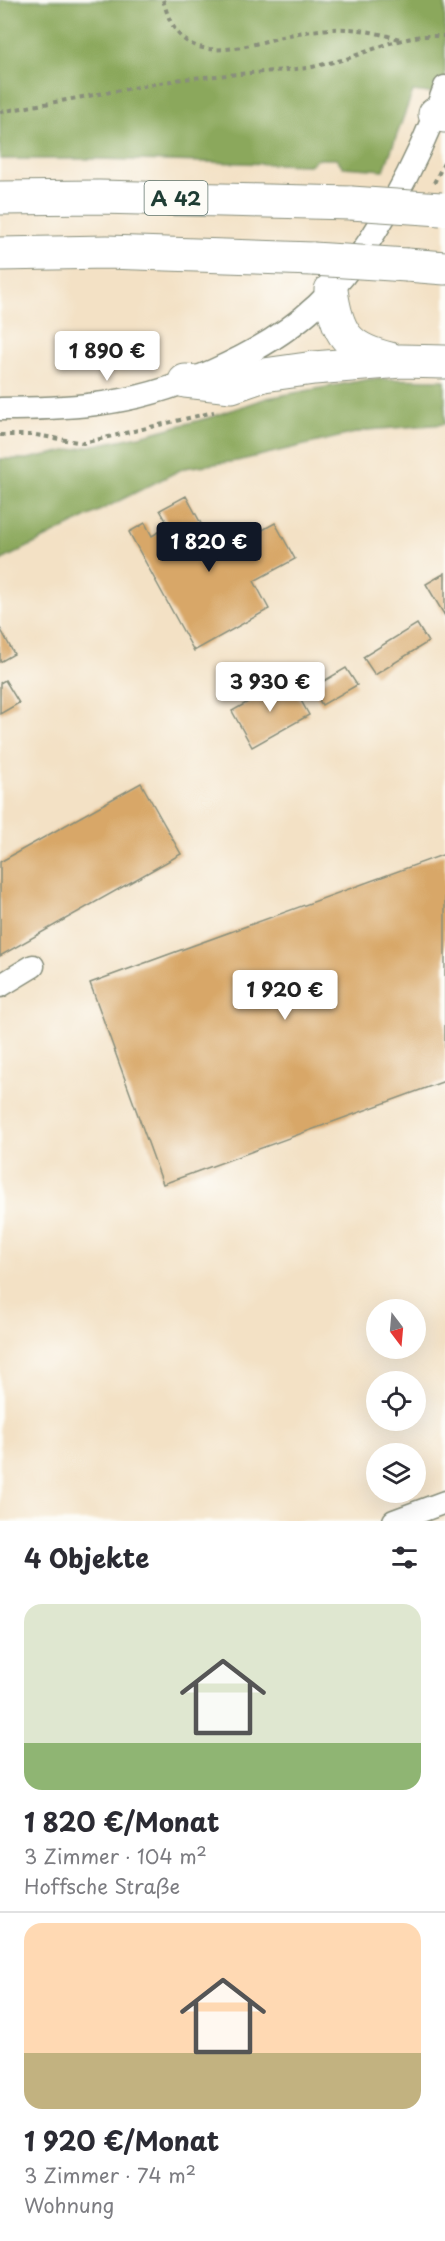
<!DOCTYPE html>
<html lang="de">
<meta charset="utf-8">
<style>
body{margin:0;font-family:"Playpen Sans",sans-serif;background:#f2f2f3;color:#2b2b33;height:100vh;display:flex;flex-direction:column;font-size:22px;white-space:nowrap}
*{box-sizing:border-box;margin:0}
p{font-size:20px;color:#7c7c81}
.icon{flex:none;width:33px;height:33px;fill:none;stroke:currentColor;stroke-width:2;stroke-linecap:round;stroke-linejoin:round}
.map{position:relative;height:1521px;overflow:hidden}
.side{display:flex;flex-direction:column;background:#fff;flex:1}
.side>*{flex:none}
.needle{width:39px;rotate:164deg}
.controls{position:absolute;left:366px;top:1299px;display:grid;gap:12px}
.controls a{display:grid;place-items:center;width:60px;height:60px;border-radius:50%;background:#fff;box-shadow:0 6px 24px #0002;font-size:30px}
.price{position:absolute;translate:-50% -51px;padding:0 14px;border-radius:6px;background:#fff;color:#222;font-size:20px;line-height:39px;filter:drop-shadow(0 2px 3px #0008)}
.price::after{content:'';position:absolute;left:50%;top:36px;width:18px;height:14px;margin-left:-9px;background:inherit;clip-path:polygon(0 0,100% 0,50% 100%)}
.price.current{background:#111827;color:#fff}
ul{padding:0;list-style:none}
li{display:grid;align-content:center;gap:12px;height:318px;padding:0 24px}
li+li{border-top:2px solid #e1e1e2}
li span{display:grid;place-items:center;height:186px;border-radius:18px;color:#555}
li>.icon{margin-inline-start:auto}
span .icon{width:108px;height:108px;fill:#fffc;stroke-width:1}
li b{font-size:26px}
h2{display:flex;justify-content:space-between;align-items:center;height:72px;padding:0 24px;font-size:26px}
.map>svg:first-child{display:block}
.forest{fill:#8ba85b;stroke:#557248;stroke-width:1.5}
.building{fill:#d8a767}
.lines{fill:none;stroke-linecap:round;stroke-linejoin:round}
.minor-casing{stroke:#898f7c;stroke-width:25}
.highway-casing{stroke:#898f7c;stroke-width:35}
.path{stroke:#898f7c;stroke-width:4;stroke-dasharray:4.5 4.5;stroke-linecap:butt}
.minor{stroke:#fff;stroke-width:22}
.highway{stroke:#fff;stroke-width:33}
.highway-bridge-casing{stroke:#898f7c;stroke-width:35;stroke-linecap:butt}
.highway-bridge{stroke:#fff;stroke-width:33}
.labels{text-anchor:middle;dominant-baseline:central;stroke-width:6;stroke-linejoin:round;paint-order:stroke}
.shield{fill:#fdfcf7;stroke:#62766e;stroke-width:1.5}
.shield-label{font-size:20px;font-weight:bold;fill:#1f3d34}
</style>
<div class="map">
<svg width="445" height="1521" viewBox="0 0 445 1521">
<rect width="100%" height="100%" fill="#fdfcf7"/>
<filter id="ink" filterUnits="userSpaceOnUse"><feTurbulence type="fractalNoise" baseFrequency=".0167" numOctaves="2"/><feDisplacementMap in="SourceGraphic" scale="12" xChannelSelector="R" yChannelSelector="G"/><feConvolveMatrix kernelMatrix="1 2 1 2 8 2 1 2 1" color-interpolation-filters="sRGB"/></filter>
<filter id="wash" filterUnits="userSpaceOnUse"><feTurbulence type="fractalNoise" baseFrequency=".008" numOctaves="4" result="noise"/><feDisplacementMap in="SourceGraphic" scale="24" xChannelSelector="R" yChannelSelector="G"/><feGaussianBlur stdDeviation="1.35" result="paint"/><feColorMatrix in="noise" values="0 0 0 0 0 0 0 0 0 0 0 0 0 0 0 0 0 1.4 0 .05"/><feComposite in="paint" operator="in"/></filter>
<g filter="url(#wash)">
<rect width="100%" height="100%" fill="#f3e1c5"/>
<path class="forest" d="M0,0h445v95l-32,-4 -29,79 -41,-3 -6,-8h-20l-8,6 -210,-6h-99z
M370,379l75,1v44l-77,6 -131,31 -53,7 -184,93v-102h27l117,-24 64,-17 59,-20z"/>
<g id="blocks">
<path class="building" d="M186,496l32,59 57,-32 20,36 -41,22 15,28 -75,42 -65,-119 16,-9 7,13 17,-10 -9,-16z
M445,573v43l-19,-32z
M417,624l11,18 -53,33 -12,-18z
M0,628l14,26 -14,8z
M346,668l11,17 -35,20 -10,-17z
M289,679l20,36 -57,32 -20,-36z
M5,680l14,23 -19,11v-31z
M141,783l40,71 -181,102v-94z
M445,854v227l-282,103 -73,-201z"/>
</g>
</g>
<g filter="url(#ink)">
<use href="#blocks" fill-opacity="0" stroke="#898f7c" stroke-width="1.5"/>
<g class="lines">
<defs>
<path id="minor" d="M0,409c32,0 64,-1 96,-5 73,-8 166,-48 221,-99 55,-52 103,-147 128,-218
M0,986l33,-20
M394,1521l51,-19"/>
<path id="highway" d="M435,114l10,2
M0,198l99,-1 252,6
M0,254l107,-2 206,7
M407,265l38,3
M331,290c6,44 16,59 59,69
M185,381l47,5 32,-11 50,-7 87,-7 44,1"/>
</defs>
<use href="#minor" class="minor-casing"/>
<use href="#highway" class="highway-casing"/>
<path class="path" d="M163,0c3,9 5,18 10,26 26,46 93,11 132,6 13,-2 28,-4 41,-3 18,0 37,6 54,10
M0,112l182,-33 126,-11 38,-9 44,-16 30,-7h25
M434,183l11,-22
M0,435h36l47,8 131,-31"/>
<use href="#minor" class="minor"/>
<use href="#highway" class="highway"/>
<defs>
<path id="highway-bridge" d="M351,203l90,6
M313,259l94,6"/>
</defs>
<use href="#highway-bridge" class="highway-bridge-casing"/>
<use href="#highway-bridge" class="highway-bridge"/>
</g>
</g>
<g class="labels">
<rect class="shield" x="144.5" y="181" width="63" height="34" rx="4.5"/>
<g class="shield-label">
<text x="176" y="198">A 42</text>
</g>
</g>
</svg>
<div class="controls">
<a><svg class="needle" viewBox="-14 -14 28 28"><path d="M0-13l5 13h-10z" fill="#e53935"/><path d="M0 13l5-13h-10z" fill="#7c7c81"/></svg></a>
<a><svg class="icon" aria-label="locate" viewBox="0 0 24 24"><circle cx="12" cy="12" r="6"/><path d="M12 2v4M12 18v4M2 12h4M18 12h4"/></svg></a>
<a><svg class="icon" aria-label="layers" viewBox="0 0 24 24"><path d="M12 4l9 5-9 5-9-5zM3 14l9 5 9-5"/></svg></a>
</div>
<b class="price" style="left:107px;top:382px">1 890 €</b>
<b class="price current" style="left:209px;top:573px">1 820 €</b>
<b class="price" style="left:270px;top:713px">3 930 €</b>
<b class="price" style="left:285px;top:1021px">1 920 €</b>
</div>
<section class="side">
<h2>4 Objekte<svg class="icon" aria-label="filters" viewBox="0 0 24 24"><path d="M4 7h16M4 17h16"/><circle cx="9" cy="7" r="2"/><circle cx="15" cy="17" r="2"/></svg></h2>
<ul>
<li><span style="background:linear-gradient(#dfe7d0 75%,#8fb573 0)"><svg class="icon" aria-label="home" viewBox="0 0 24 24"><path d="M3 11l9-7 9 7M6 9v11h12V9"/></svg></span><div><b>1 820 €/Monat</b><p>3 Zimmer · 104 m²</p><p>Hoffsche Straße</p></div></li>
<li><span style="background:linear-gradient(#ffd9b3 70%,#c2b280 0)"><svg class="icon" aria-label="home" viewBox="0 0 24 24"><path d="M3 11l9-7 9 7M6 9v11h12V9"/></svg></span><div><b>1 920 €/Monat</b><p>3 Zimmer · 74 m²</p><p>Wohnung</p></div></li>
</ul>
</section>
